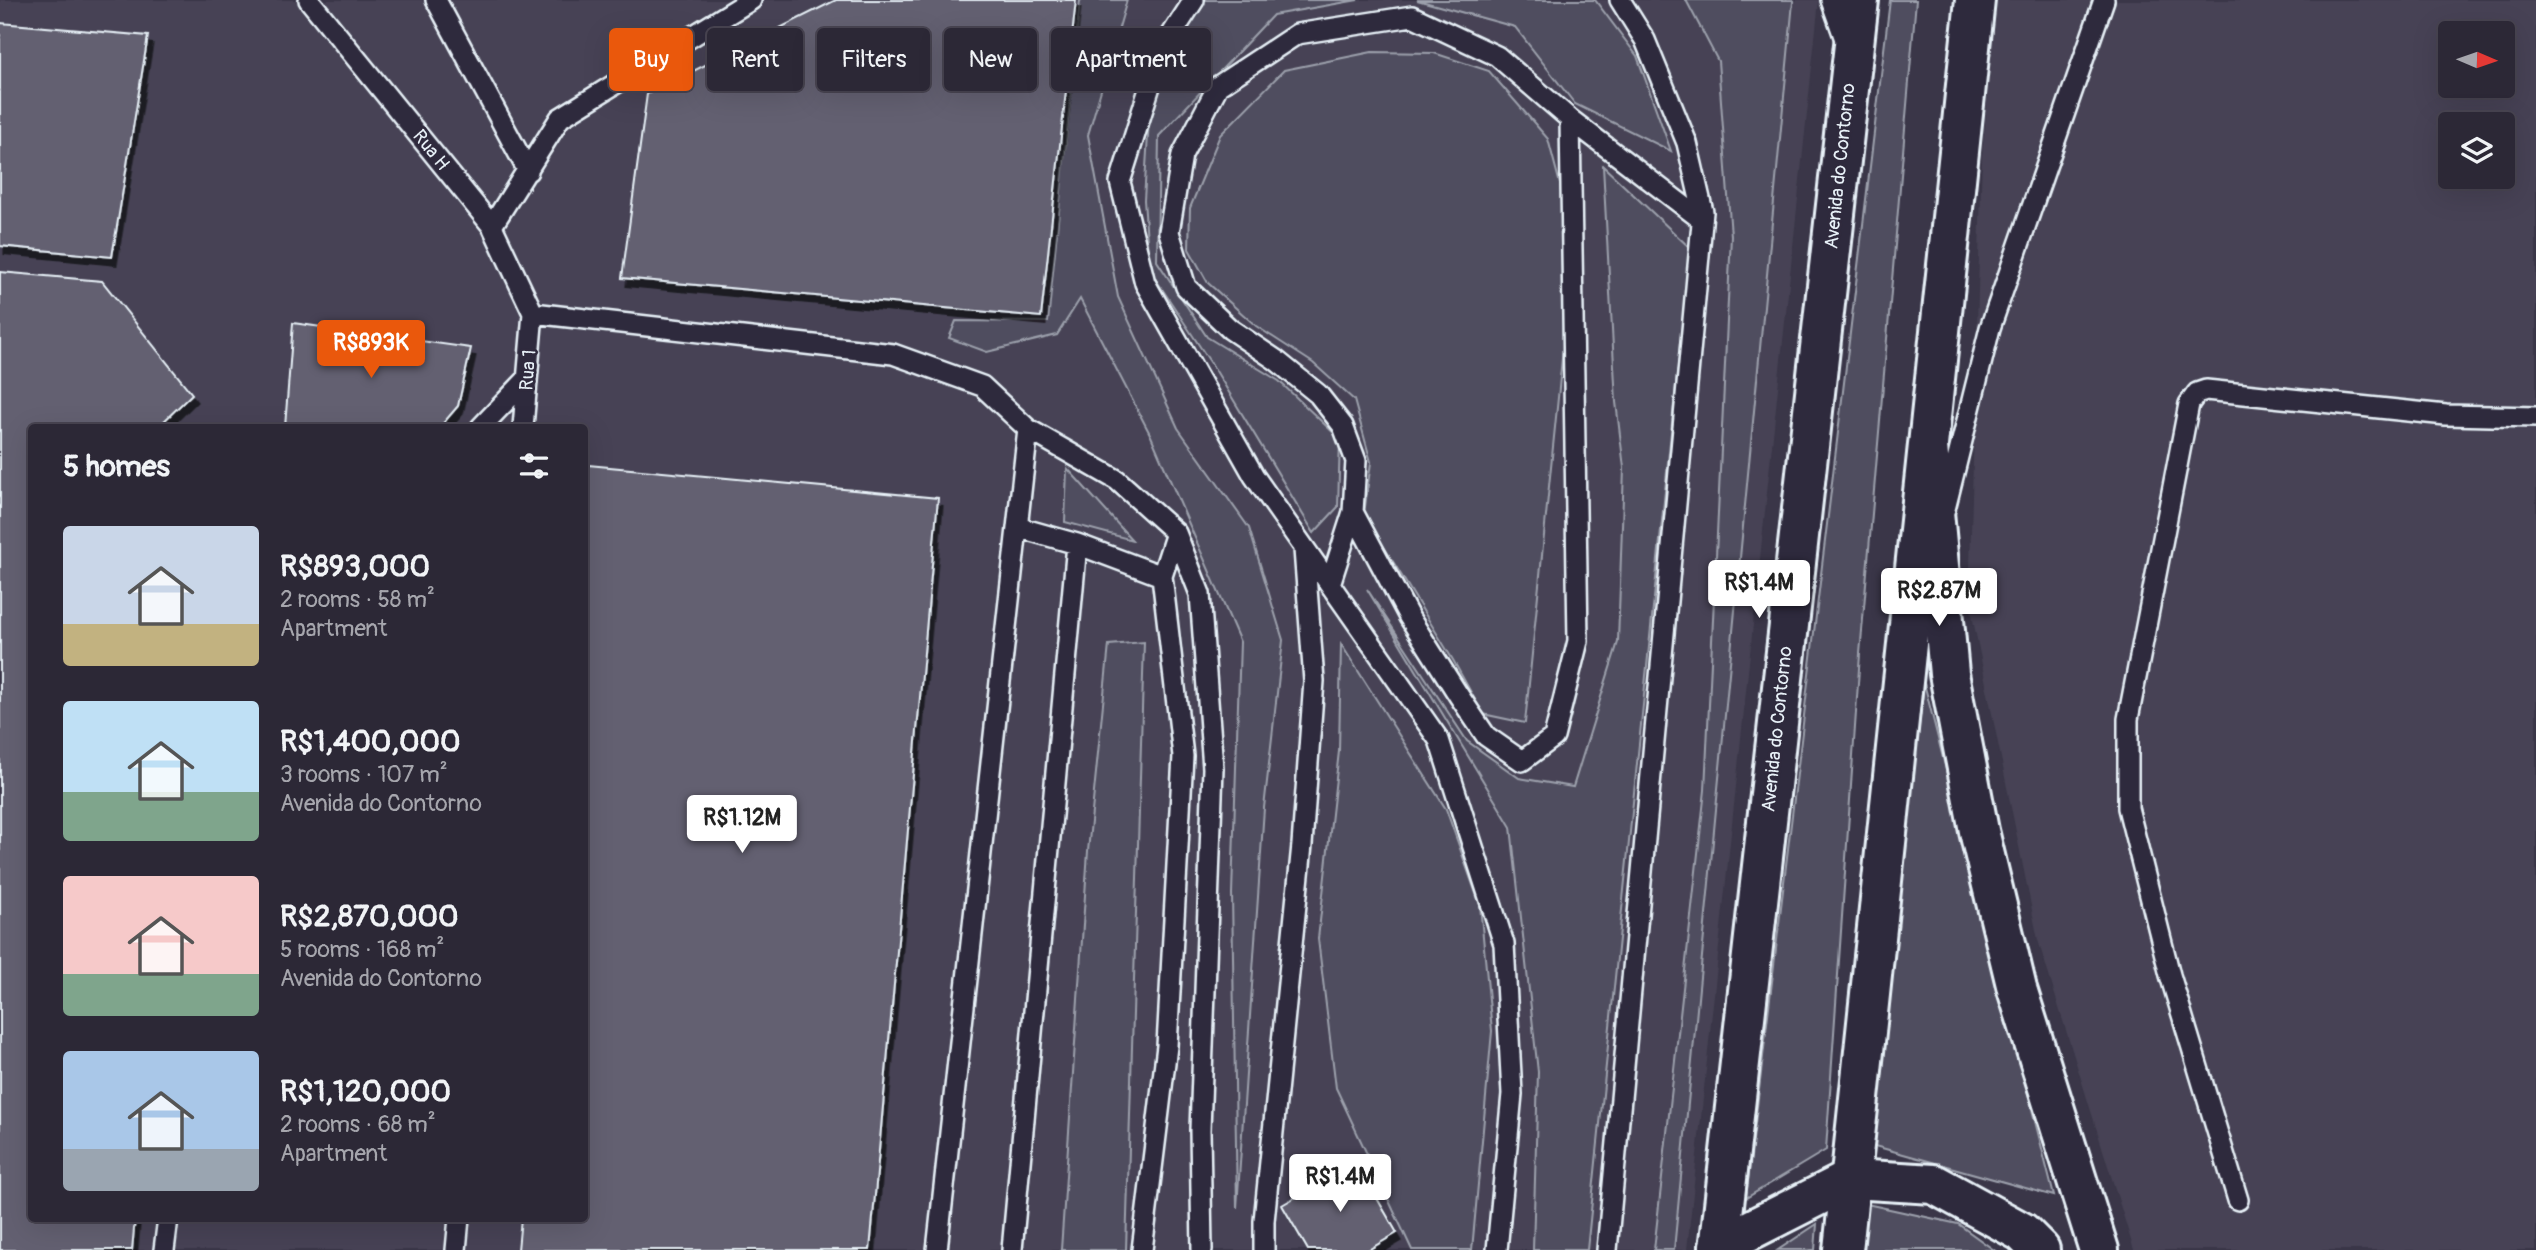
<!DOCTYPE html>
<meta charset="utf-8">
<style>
body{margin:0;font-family:Pangolin,sans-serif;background:#34303e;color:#f1f3f6;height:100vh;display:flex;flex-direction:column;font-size:26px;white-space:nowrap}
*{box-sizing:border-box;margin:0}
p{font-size:23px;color:#a6a6ad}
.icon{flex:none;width:38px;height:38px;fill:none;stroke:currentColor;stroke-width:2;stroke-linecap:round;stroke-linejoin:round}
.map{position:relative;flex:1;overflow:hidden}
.drawer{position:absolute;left:28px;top:424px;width:560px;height:798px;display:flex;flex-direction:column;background:#2c2836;border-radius:7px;box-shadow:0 7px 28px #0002,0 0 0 2px #484451}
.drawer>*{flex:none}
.banner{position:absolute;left:609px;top:28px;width:665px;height:63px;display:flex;gap:14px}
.needle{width:46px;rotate:92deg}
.buttons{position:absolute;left:2438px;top:21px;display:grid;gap:14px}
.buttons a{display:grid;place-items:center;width:77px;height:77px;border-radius:7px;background:#2c2836;box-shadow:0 7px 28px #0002,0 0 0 2px #484451;font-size:35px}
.price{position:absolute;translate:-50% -60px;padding:0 16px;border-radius:7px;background:#fff;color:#222;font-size:23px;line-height:46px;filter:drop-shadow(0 2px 4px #0008)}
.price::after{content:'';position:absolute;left:50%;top:42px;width:21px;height:16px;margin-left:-10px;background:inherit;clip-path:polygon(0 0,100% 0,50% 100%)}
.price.active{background:#ea580c;color:#fff}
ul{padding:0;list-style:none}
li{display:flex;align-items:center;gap:21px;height:175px;padding:0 35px}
li span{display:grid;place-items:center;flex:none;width:196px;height:140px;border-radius:7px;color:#555}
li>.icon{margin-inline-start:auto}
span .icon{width:84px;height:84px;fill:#fffc;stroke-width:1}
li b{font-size:30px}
h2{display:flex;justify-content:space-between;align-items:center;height:84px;padding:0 35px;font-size:30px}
.tag{padding:0 24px;border-radius:7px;background:#2c2836;box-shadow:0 7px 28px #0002,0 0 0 2px #484451;font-size:24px;line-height:63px}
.tag.active{background:#ea580c;color:#fff}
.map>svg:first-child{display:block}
.built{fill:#464354;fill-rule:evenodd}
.green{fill:#504e5f;stroke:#9ca0ac;stroke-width:2}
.building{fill:#636171;stroke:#e8f1f8;stroke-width:2;filter:url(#shadow)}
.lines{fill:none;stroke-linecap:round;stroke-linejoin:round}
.lane-casing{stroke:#e8f1f8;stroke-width:24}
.secondary-casing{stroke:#e8f1f8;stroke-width:44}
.highway-casing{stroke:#e8f1f8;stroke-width:44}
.lane{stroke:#2f2a3d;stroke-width:19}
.secondary{stroke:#2f2a3d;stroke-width:38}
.highway{stroke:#2f2a3d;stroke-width:38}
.labels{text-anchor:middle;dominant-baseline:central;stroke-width:5;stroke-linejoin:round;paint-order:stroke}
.street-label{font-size:19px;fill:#e8f1f8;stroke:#2f2a3d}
</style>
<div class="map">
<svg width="2536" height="1250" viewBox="0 0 2536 1250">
<defs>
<filter id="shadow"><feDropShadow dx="4.5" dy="8" stdDeviation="0" flood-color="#0009"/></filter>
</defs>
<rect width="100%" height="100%" fill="#3a3648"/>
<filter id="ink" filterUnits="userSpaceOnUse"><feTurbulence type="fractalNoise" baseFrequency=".0143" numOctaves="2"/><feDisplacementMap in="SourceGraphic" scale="14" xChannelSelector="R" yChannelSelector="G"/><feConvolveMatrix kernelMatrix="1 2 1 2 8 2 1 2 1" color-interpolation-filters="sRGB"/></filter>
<g filter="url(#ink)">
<path class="built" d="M0,0h1819l-132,1250h-1687zM32,427h552v791h-552z
M1996,0h540v1250h-402l-96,-310 -69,-340 13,-446zM2450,33h52v53h-52zM2450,124h52v53h-52z"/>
<path class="green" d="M1080,0h47l-39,135 30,162 60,131 71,100 34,112 -19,168 -27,400 -5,-314 8,-252 -89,-206 -71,-137 -23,36 -70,17 -38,-14 7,-17 92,1z
M1201,0h157l-85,15 -114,121 -2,125 50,76 72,44 61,58 -2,68 -24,26 -98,-162 -67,-102 -5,-69 5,-81 33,-85z
M1417,0h178l42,56 34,95 -96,-47 -60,-77z
M1686,0h107v2l-119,1248h-20l51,-460 26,-554 -13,-175z
M1890,0h26l-56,654 -34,496 -80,48z
M1372,52l62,1 55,18 59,68 13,49 7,111 -43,424 -42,-9 -30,-54 -89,-146 7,-52 -17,-62 -41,-37 -57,-37 -48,-43 -19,-34 1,-41 30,-73 64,-65z
M1603,166l87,82 -103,1002h-54l5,-178 -27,-245 -144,-238 100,152 52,37 54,9 45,-145 6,-174 -8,-66z
M1067,468l65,72 -67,-18z
M1144,642l-18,608h-65l27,-399 21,-206z
M1341,644l105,165 34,96 12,126 -20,219h-60l-76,-162 -18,-149 21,-188z
M1924,683l130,513 -183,-51z
M1862,1203l96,21 36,26h-136z
M1817,1224l-2,26h-37z"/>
<path class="building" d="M836,0h240l-35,317 -419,-39 25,-184z
M0,23l148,13 -36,221 -112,-11z
M0,272l102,9 90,113 -34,33h-126v791h103l-3,32h-132z
M293,323l178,25 -13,58 -18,21h-155z
M588,465l350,33 -68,752h-352l3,-32h63v-711z
M1356,1162l41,71 -29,17h-60l-26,-45z"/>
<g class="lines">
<defs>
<path id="lane" d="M309,0l183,226 41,87
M436,0l92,171
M1194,0l-33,51 -41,131 25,101 109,193 185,264 65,204 8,150 -15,156
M1831,0l15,42
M492,226l68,-108 191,-118
M533,313l360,41 89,32 46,43 89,51 59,53 24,61 13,174 -13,362 2,120
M481,427l46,-48
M523,427l10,-114
M1945,509l45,-181 114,-328
M1353,512l56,105 50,79 27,40 36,25 32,-24 24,-96 -8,-522
M1017,527l60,17 85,32
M1330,584l23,-72 3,-51 -13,-35 -25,-32 -42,-34 -46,-31 -44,-42 -17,-55 13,-77 36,-69 79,-52 115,-18 85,40 73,63 132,101
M2238,1200l-68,-225 -42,-167v-89l61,-315 8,-11 9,-3 240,25 90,2
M164,1250l4,-32
M456,1250l3,-32
M937,1250l91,-821
M1012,1250l65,-706
M1142,1250l25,-204 16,-290 -21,-180 14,-43
M1264,1250v-29l38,-376 12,-164 -10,-132
M1607,1250l96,-1038 -16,-69 -42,-103 -25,-40"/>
<path id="secondary" d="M1719,1250l140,-1250
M1843,1250l132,-1250"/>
<path id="highway" d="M1928,447l21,227 30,157 38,158 82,261
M1719,1246l132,-67 83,5 88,48 18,18"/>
</defs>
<use href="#lane" class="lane-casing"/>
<use href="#secondary" class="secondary-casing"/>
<use href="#highway" class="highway-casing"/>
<use href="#lane" class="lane"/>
<use href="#secondary" class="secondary"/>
<use href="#highway" class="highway"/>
</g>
</g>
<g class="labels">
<g class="street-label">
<text transform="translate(431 150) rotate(51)">Rua H</text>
<text transform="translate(1840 166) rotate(-84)">Avenida do Contorno</text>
<text transform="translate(528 370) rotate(-85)">Rua 1</text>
<text transform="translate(1777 729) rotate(-84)">Avenida do Contorno</text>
</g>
</g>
</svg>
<div class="buttons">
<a><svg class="needle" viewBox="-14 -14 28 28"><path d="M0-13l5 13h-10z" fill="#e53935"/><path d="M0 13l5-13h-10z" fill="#a6a6ad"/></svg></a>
<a><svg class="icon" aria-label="layers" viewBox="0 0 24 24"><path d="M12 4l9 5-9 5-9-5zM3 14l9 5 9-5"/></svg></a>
</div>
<b class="price active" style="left:371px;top:380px">R$893K</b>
<b class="price" style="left:1759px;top:620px">R$1.4M</b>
<b class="price" style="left:1939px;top:628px">R$2.87M</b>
<b class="price" style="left:742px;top:855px">R$1.12M</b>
<b class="price" style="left:1340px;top:1214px">R$1.4M</b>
<div class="banner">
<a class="tag active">Buy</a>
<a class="tag">Rent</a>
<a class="tag">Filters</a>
<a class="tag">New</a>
<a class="tag">Apartment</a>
</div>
<section class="drawer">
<h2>5 homes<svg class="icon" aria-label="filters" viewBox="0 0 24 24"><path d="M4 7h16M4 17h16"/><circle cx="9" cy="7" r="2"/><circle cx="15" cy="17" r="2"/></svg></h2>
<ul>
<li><span style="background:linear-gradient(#c9d6e8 70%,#c2b280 0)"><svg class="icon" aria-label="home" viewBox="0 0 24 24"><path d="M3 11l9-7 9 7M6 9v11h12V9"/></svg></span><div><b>R$893,000</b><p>2 rooms · 58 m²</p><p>Apartment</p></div></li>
<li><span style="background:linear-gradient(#bfe0f5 65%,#7fa58c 0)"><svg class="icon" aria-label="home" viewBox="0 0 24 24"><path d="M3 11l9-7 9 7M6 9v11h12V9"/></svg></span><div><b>R$1,400,000</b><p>3 rooms · 107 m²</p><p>Avenida do Contorno</p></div></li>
<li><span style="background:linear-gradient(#f6c9c9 70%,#7fa58c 0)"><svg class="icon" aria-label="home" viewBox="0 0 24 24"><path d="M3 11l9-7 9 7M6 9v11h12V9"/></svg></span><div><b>R$2,870,000</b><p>5 rooms · 168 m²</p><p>Avenida do Contorno</p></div></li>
<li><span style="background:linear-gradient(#a9c7e8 70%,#9aa5b1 0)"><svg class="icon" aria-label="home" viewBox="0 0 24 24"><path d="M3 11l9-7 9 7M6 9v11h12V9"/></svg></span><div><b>R$1,120,000</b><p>2 rooms · 68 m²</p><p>Apartment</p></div></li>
</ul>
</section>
</div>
